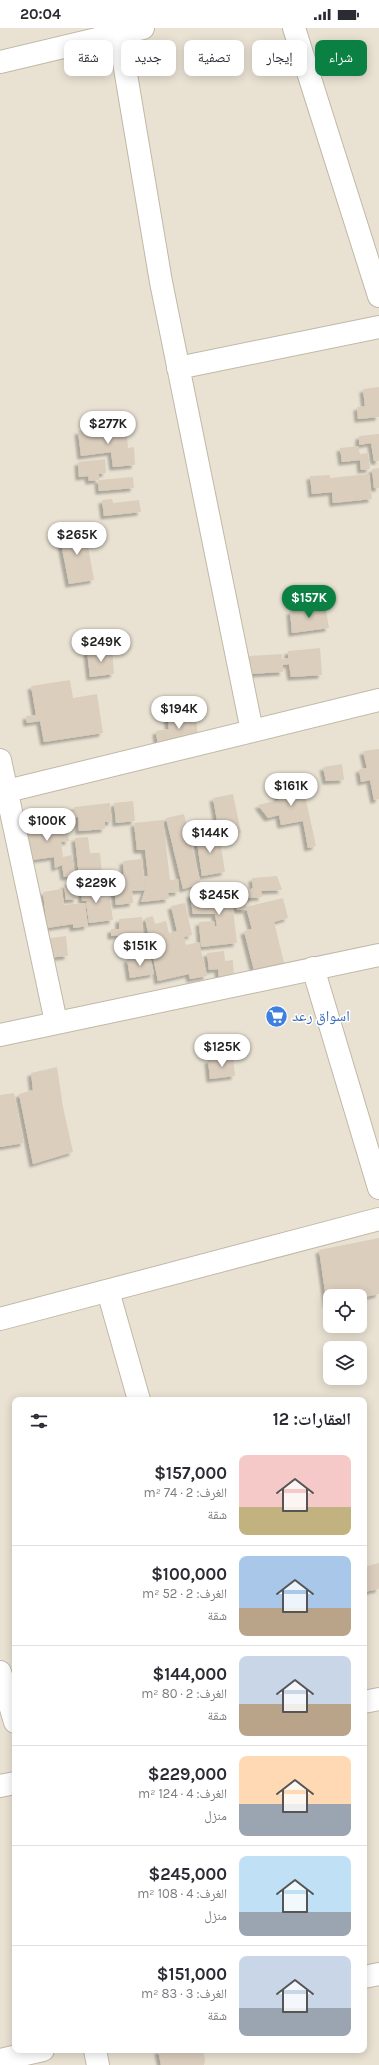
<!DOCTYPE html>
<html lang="ar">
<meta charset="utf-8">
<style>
body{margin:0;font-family:Karla,"Noto Naskh Arabic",sans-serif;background:#f7f7f7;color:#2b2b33;direction:rtl;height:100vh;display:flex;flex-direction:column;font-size:15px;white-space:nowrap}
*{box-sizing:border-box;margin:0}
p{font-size:13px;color:#7c7c81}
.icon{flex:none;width:22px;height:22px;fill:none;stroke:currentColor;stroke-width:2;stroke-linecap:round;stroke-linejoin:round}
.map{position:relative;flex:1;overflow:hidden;direction:ltr}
.panel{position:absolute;left:12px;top:1369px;width:355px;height:656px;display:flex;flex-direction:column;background:#fff;border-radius:8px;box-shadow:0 2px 10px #0003;direction:rtl}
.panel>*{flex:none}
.top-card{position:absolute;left:12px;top:12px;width:355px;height:36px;direction:rtl;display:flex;gap:8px}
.controls{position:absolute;left:323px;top:1261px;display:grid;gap:8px}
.controls a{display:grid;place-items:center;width:44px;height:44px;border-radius:8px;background:#fff;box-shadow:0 2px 10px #0003;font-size:20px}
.price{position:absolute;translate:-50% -34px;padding:0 9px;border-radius:14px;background:#fff;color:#222;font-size:13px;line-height:26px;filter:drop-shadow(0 1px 2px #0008)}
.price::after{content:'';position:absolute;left:50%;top:24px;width:12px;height:9px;margin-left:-6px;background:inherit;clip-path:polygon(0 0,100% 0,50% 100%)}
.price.on{background:#0b8043;color:#fff}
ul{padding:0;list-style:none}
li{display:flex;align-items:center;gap:12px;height:100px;padding:0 16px}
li+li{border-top:1px solid #e1e1e2}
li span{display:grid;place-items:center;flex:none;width:112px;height:80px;border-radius:8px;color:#555}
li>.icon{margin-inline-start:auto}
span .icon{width:48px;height:48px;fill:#fffc;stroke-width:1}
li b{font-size:17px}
h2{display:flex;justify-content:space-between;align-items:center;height:48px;padding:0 16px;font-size:17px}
.chip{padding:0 14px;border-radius:8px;background:#fff;box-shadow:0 2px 10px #0003;font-size:14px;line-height:36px}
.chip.on{background:#0b8043;color:#fff}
.status{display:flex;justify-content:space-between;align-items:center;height:28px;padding:0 20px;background:#fff;direction:ltr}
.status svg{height:11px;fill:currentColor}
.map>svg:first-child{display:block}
.residential{fill:#e9e2d3;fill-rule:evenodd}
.building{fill:#dbcebd;filter:url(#shadow)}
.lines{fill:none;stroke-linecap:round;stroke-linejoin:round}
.street-casing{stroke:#c1b8a7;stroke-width:24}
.street{stroke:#fff;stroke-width:22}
.labels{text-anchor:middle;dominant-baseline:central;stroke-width:3;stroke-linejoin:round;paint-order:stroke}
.shop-label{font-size:15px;fill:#366cbe;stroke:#fff;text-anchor:start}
</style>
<div class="status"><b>20:04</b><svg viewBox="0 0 49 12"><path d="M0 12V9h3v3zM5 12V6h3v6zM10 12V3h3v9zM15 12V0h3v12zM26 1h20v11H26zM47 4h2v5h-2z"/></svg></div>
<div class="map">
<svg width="379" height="2037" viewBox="0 0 379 2037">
<defs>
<filter id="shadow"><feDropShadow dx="-3.5" dy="3.5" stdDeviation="1" flood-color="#0004"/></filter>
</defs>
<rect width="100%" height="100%" fill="#f5f0e6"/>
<path class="residential" d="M0,0h379v2037h-379zM330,1268h30v30h-30zM330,1320h30v30h-30zM15,1372h349v650h-349z"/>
<path class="building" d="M379,359v30l-21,2 -1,-12 8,-1 -2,-17z
M126,398l2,22 6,-1 1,18 -22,2 -2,-15 -30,4 -3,-25z
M379,406v27h-5l-3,-18 -12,2v-9z
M358,418l2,8 8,-1 2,16 -9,1 -1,-10 -18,2 -2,-14z
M105,431l1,14 -7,1v6l34,-3 1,11 -35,3 -1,-11 -9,1 -1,-5 -9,1 -1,-15z
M379,440v20h-5l-2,-19z
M369,446l3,25 -39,4 -1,-11 -20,2 -2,-18 20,-1v3z
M112,471l1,4 26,-3 2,12 -37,4 -2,-16z
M85,501l9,51 -25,4 -10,-51z
M325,576l4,24 -37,5 -2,-22z
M320,620l2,27 -31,2 -2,-13 -6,1v7l-33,2 -1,-18 33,-2v5l6,-1v-7z
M112,621l2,25 -24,3 -3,-26z
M70,652l3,18 24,-4 6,39 -59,9 -4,-21 -13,2 -1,-7 10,-1 -5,-29z
M195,682l4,34 -41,3 -2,-16 13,-2 -2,-15z
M379,721v50l-5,1 -4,-20 -9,2 -2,-13 8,-1 -4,-17z
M342,736l2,16 -18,1 -3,-14z
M301,749l15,69 -8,2 -5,-27 -22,4 -2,-10 -11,3 -10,-13 21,-5 -4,-18z
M233,766l8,39 -15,3 -1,-5 -6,1 -6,-34z
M133,773l2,20 -19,2 -2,-20z
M110,775l2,19h-7v7l-26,2 -1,-14 -9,1 -1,-6 6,-1v-4z
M184,786l17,70 -18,5 -17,-71z
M66,789l3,24 -8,1 2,15 9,-2 3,21 -11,1 -2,-12 -7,3 -1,-11 -29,4 -5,-38z
M163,792l7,60 8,-1 1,13 -11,1 1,6 -28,3 4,-12 -13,1 1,12 -17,2 -2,-18 -9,1 -1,-12 20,-2 -1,-13 19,-2 3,31 -1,-14h4l-3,-26h-8l-3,-27z
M219,805l6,39 -23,4 -6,-40z
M88,809l2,16h10l2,21 -23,3 -4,-39z
M277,848l5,14 -21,1 1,6 -13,1v-8l4,-2 -1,-10z
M98,855l2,17 10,-1 3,21 -24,3 -3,-21 8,-1h-12l-1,-17z
M75,856l2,15 -11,1 -2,-15z
M245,856l1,26h-9l-1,-9h-4l5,42 -36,4 -2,-25 15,-1 1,5h2l-2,-12h-22l-3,-20 16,-2 2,7 24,-3v-11z
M62,861l2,16 21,-2 3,23 -15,2v-4l-26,4 -4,-36z
M283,870l5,20 -14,4 12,49 -30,7 -12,-47 8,-2 -6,-22z
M185,875l7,32 -8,2 2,8 13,-3 8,34 -17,3 -1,-5 -31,7 -13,-63 8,-2 2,8 11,-3 3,12 8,-2 -6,-25z
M142,889l1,17 -32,2v-7h8v-10z
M66,908l2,20 -23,2 -2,-19z
M224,923l1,10 8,-1 1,16 -15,1 -1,-8 -9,1 -2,-17z
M150,927l4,19 -24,4 -3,-19z
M233,1028l2,20 -25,3 -2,-19z
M57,1039l6,40 10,45 -40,12 -14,-70 14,-4 -2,-17z
M14,1065l10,50 -24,4v-52z
M379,1210v56l-19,4v-2h-30v8l-3,1 -8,-55z
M379,1535v26l-15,3v-25z
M158,2022h45l2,9 -1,6h-43z"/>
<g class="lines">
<defs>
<path id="street" d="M294,0l85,268
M119,5l42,249 91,449
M0,34l143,-34
M178,340l201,-41
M0,732l56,262
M7,763l372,-91
M313,940l66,220
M0,1007l379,-80
M108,1263l31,109
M0,1291l379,-100
M0,1644l15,50
M364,1674l15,-3
M0,1758l15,-3
M364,1949l15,-3
M95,2022l3,15
M0,2032l43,-10"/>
</defs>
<use href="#street" class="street-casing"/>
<use href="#street" class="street"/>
</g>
<defs>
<symbol id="supermarket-disc" viewBox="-11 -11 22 22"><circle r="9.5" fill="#3f7fe0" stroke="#fff"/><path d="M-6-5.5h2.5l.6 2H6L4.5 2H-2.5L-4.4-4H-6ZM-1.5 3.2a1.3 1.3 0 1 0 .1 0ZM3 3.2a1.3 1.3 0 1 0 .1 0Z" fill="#fff"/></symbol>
</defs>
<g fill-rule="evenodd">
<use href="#supermarket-disc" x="264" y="976" width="25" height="25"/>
</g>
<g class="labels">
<g class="shop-label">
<text x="292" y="988">اسواق رعد</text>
</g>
</g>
</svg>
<div class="controls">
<a><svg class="icon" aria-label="locate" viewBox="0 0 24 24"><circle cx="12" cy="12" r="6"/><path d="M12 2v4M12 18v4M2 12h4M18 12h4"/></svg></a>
<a><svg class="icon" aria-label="layers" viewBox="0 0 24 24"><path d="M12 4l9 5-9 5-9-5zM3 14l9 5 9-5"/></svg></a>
</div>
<b class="price" style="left:108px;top:417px">$277K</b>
<b class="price" style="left:77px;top:528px">$265K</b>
<b class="price on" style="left:309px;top:591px">$157K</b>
<b class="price" style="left:101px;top:635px">$249K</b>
<b class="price" style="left:179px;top:702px">$194K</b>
<b class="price" style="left:291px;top:779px">$161K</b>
<b class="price" style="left:47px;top:814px">$100K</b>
<b class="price" style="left:210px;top:826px">$144K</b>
<b class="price" style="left:96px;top:876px">$229K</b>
<b class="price" style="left:219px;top:888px">$245K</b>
<b class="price" style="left:140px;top:939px">$151K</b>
<b class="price" style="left:222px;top:1040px">$125K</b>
<div class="top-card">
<a class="chip on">شراء</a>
<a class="chip">إيجار</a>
<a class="chip">تصفية</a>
<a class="chip">جديد</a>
<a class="chip">شقة</a>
</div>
<section class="panel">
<h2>العقارات: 12<svg class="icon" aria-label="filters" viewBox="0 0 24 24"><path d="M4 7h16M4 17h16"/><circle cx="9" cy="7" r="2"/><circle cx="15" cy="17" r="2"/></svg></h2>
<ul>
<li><span style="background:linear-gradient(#f6c9c9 65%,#c2b280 0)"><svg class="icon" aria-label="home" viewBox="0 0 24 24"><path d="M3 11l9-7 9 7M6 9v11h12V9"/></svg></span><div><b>$157,000</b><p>الغرف: 2 · 74 m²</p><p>شقة</p></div></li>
<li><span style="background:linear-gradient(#a9c7e8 65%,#b9a48a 0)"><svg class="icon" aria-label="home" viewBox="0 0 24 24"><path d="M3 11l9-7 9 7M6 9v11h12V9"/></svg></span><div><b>$100,000</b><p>الغرف: 2 · 52 m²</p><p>شقة</p></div></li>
<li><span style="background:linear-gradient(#c9d6e8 60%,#b9a48a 0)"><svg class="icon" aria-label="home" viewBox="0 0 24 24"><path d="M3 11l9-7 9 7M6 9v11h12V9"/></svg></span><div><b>$144,000</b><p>الغرف: 2 · 80 m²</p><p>شقة</p></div></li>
<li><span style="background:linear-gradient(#ffd9b3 60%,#9aa5b1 0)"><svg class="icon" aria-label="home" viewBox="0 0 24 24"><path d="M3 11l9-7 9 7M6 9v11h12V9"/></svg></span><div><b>$229,000</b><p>الغرف: 4 · 124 m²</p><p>منزل</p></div></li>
<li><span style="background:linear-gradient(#bfe0f5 70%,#9aa5b1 0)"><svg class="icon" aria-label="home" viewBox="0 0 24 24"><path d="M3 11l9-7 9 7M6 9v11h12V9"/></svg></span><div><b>$245,000</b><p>الغرف: 4 · 108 m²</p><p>منزل</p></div></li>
<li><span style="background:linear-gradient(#c9d6e8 65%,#9aa5b1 0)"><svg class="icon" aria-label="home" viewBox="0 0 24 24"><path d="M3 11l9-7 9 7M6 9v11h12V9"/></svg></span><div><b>$151,000</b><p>الغرف: 3 · 83 m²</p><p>شقة</p></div></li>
</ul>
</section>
</div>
